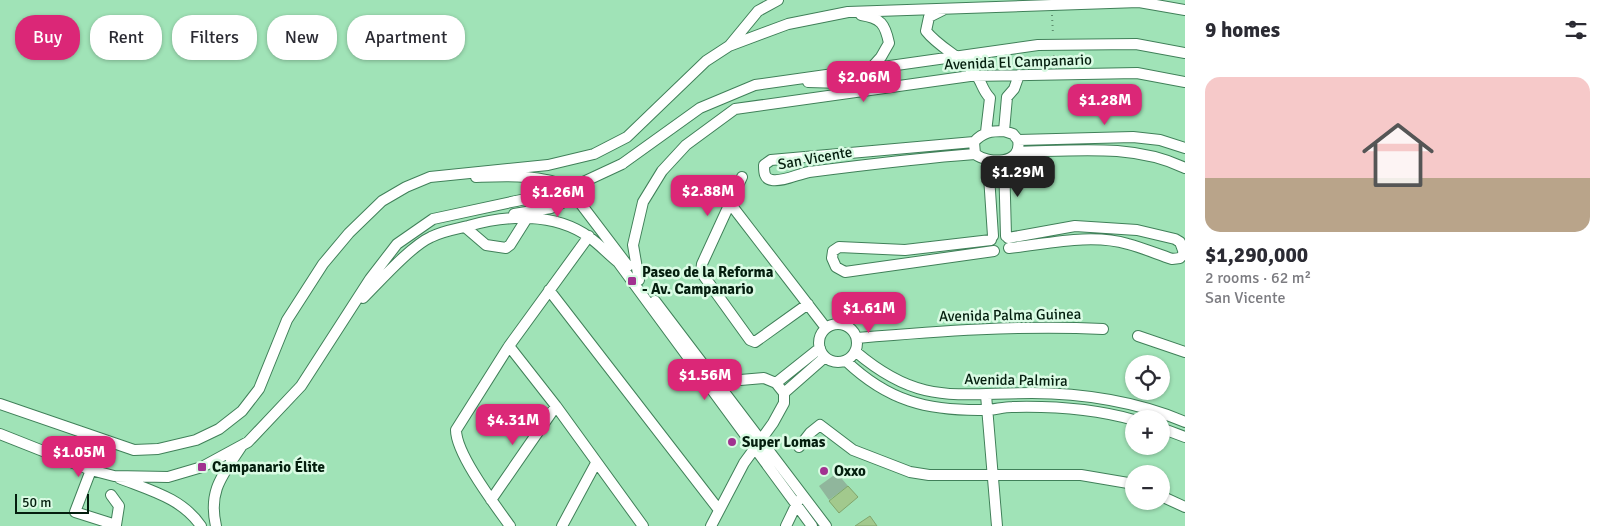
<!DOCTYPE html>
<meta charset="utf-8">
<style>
body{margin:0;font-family:Signika,sans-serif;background:#f2f2f3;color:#2b2b33;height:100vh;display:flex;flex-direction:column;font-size:19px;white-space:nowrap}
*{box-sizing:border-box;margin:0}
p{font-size:16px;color:#7c7c81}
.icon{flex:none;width:28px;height:28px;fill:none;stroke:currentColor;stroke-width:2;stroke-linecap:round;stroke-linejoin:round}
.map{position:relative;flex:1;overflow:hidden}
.sheet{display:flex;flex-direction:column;background:#fff;width:425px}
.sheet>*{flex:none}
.hud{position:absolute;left:15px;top:15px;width:475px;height:45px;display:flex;gap:10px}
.controls{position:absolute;left:1125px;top:355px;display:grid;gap:10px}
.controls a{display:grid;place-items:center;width:45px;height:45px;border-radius:50%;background:#fff;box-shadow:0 1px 4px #0004;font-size:25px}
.scale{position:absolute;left:15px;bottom:12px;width:74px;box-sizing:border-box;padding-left:5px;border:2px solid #041e0e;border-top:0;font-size:14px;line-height:18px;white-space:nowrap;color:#041e0e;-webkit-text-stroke:4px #dafbe4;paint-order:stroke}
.price{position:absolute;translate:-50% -42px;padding:0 11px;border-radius:10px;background:#db2777;color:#fff;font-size:16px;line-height:32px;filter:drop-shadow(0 1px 2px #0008)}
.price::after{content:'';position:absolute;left:50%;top:30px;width:15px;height:11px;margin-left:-8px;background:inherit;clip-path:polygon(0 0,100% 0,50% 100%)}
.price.current{background:#222;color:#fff}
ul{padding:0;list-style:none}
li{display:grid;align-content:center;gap:10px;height:265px;padding:0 20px}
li+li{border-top:1px solid #e1e1e2}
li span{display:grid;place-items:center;height:155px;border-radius:15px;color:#555}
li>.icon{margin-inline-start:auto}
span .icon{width:90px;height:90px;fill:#fffc;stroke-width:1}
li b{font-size:21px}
h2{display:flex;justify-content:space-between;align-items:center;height:60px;padding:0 20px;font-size:21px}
.tag{padding:0 18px;border-radius:20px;background:#fff;box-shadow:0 1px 4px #0004;font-size:18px;line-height:45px}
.tag.current{background:#db2777;color:#fff}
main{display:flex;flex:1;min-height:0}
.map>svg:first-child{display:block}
.green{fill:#90b69c}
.building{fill:#a2c98d;stroke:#80a56b}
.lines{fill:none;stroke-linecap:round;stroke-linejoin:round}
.minor-casing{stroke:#408059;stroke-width:12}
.path{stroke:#5d8e6e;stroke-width:2;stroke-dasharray:1 4;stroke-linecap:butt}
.minor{stroke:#fff;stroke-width:10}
.minor-bridge-casing{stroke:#408059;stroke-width:12;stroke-linecap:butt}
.minor-bridge{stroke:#fff;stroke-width:10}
.poi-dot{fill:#a13290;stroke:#dafbe4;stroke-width:2}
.labels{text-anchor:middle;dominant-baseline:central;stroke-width:5;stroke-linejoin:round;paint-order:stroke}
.street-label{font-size:15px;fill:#041e0e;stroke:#dafbe4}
.poi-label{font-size:15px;font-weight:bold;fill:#041e0e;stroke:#dafbe4;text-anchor:start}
</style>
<main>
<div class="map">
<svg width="1185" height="526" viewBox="0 0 1185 526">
<rect width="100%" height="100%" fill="#a0e3b7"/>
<path class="green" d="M837,473l11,13 -19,14 -10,-14z"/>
<path class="building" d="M848,486l10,11 -19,16 -10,-12z
M870,516l7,10h-22z"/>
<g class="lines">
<defs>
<path id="minor" d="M943,10l-14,7 -3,14c14,18 37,26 50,44 6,7 6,15 14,23l-4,34
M861,15c20,3 24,9 28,28l-8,14 -9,10
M730,45l28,-34 20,-11
M808,82l70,2
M1004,131l9,3 5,6c5,25 -30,24 -43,14l-1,-12c9,-10 17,-11 30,-11z
M1004,131l3,-34 7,-8 5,-14
M1018,140l115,-3 27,3 25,8
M974,142l-203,18 -7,5c0,7 0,14 8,15 11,2 26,-6 37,-8 55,-7 110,-14 166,-18
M1017,152c56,-1 116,-9 168,16
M1004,160l2,76
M988,161l5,75
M622,164l78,-56 55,-23 283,-40 98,-1 49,9
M476,177c31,-1 64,-3 92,10l60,79
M742,177l-40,87 -1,8 49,68 5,2 53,-38
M729,202l97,126
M514,214l37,-6 11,-5 3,-12 -5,-5
M465,227l21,18 20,3 4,-3 17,-27
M1008,238l67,-12 62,4 38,9 5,3 4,11 -4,5 -8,1c-15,-5 -29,-11 -44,-15 -37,-11 -81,0 -119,4
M991,240l-86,10 -66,-3 -6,4 -1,7 4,9 9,5 149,-21
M639,280l-6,-35 10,-43 19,-31 24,-26 49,-36 235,-33 167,-3 48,9
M549,290l170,220
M363,298c17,-17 48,-52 68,-61 11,-6 25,-8 37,-11 39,-11 86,-14 121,11 10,7 19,17 29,25l194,264
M655,301l171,225
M819 343a19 19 0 1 1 38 0a19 19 0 1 1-38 0Z
M1138,336l47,16
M857,338c82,-7 164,-13 246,-9
M509,346l47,60 87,120
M856,352c64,54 99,41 176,41 50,0 107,9 153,29
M846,361c42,40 81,50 139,49 9,0 18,-3 27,-3 40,-1 83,2 122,13
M776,383l44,-35
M784,393l41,-36
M986,395l11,131
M0,404l134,46 24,-1 38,-9 23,-11 23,-18 17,-22 28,-69 36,-56 26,-31 33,-32 24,-14 24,-10 118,-12 46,-11 33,-17 79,-76 23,-15 59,-22 60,-12 291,-10 46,8
M1161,428l24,9
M0,434l91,36 23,6 54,1 34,-10 46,-25 53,-56 69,-107 27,-35 36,-25 83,-18
M799,447l11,-14 10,-8 33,25 57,22 19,3h152l53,9
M91,470l-16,42 41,13 3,-19 -8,-11
M119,478c30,12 63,20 82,48
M1161,496l24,11
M491,500l65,-94
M216,526c-8,-35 6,-50 25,-79
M510,526c-15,-21 -54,-72 -54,-96l53,-84 80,-110
M562,526l34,-63
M711,526l33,-63 29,-40 11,-20v-10l-8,-10 -12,-5 -47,4
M786,526l12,-25"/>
</defs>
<use href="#minor" class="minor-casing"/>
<path class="path" d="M1052,15l1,20
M1054,55v10"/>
<use href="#minor" class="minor"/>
<defs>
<path id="minor-bridge" d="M516,201l48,-10 58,-27"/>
</defs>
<use href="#minor-bridge" class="minor-bridge-casing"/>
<use href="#minor-bridge" class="minor-bridge"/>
</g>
<g class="poi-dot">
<rect x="627" y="276" width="10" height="10" rx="2.5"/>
<circle cx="732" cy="442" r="5"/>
<rect x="197" y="462" width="10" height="10" rx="2.5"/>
<circle cx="824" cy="471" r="5"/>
</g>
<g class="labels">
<g class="street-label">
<text transform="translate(1018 62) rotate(-2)">Avenida El Campanario</text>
<text transform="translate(815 158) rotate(-10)">San Vicente</text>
<text transform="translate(1010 315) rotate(-1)">Avenida Palma Guinea</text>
<text transform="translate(1016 380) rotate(1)">Avenida Palmira</text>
</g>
<g class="poi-label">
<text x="642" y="272">Paseo de la Reforma<tspan x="642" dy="17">- Av. Campanario</tspan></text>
<text x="742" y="442">Super Lomas</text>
<text x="212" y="467">Campanario Élite</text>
<text x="834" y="471">Oxxo</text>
</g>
</g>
</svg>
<div class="controls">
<a><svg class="icon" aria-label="locate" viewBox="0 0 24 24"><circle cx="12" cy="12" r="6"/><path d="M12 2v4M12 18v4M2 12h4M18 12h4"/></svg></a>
<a>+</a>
<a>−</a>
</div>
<div class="scale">50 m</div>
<b class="price" style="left:864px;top:103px">$2.06M</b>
<b class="price" style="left:1105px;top:126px">$1.28M</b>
<b class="price current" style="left:1018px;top:198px">$1.29M</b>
<b class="price" style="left:708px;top:217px">$2.88M</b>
<b class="price" style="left:558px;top:218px">$1.26M</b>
<b class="price" style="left:869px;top:334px">$1.61M</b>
<b class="price" style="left:705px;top:401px">$1.56M</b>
<b class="price" style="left:513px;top:446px">$4.31M</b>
<b class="price" style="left:79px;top:478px">$1.05M</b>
<div class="hud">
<a class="tag current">Buy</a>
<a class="tag">Rent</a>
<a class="tag">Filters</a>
<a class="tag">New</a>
<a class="tag">Apartment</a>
</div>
</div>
<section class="sheet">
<h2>9 homes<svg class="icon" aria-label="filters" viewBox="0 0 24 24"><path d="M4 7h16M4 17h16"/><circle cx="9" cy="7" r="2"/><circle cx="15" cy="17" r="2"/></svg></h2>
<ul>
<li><span style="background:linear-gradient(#f6c9c9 65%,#b9a48a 0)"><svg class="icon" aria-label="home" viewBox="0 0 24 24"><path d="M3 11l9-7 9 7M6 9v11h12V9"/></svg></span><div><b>$1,290,000</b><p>2 rooms · 62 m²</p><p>San Vicente</p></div></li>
</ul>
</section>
</main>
